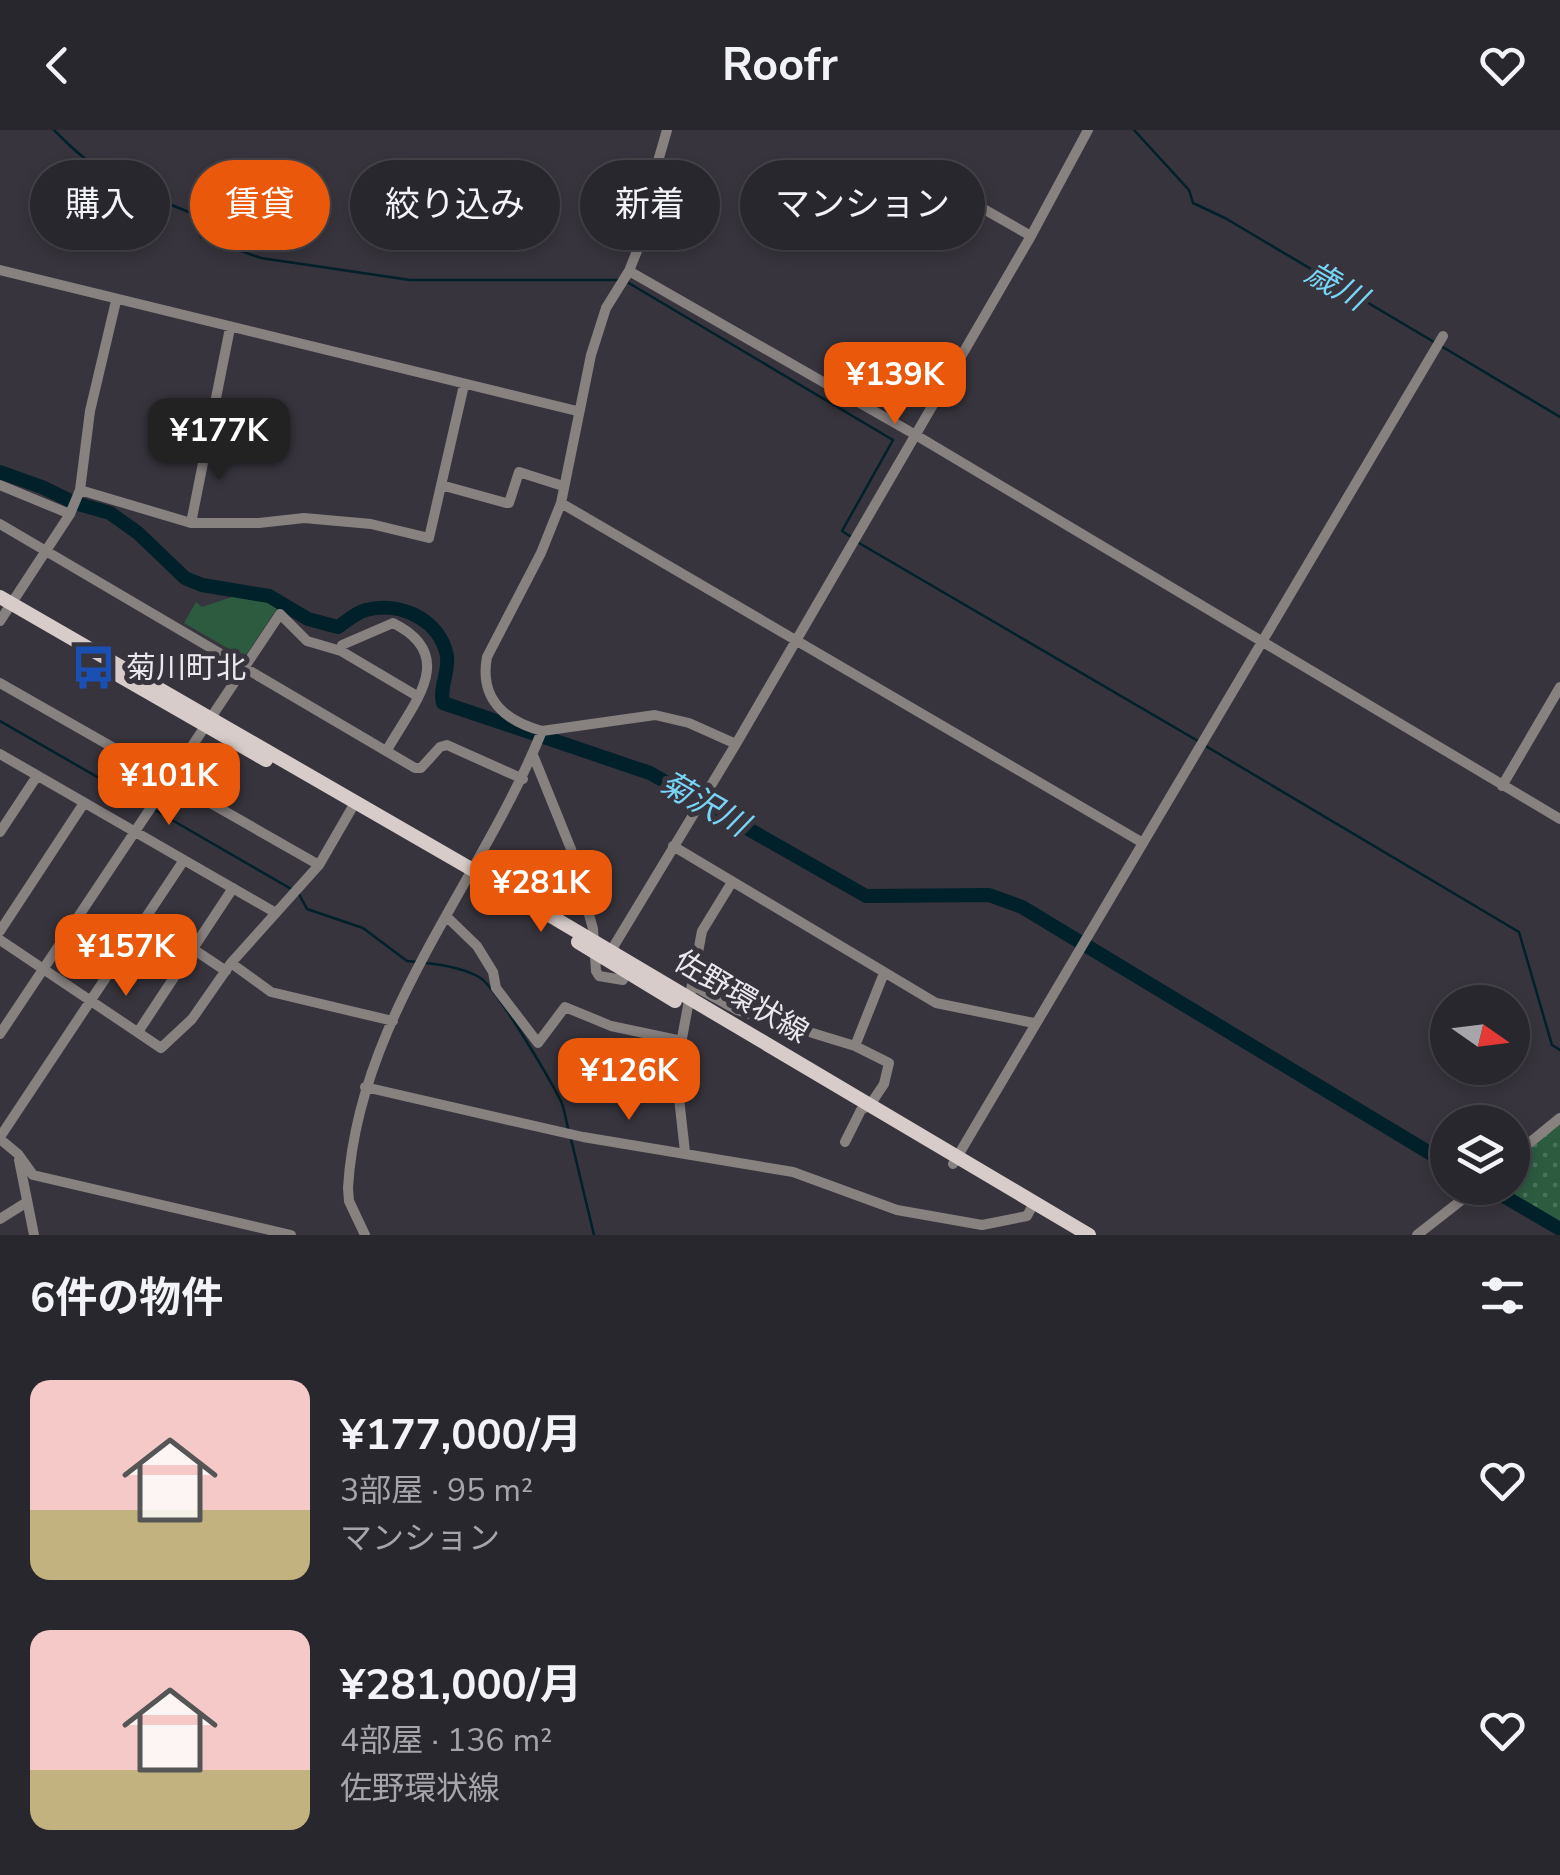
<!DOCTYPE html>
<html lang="ja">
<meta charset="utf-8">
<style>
body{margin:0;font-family:"Nunito Sans","Noto Sans JP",sans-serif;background:#312f36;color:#f1f3f6;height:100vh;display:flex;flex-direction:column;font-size:38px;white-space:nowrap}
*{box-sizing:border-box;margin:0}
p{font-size:32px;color:#a5a5aa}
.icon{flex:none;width:55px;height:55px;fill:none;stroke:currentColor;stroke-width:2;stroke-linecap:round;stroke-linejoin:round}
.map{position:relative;height:1105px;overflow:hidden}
.side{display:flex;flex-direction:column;background:#29272e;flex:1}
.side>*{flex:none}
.guide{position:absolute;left:30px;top:30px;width:1000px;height:90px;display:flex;gap:20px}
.needle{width:65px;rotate:104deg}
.buttons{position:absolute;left:1430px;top:855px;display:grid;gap:20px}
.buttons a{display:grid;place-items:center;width:100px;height:100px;border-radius:50%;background:#29272e;box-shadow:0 5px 15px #0003,0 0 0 2px #45444a;font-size:50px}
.price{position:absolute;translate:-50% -85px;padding:0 22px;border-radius:20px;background:#ea580c;color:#fff;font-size:32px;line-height:65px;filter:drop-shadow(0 2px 5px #0008)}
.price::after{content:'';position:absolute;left:50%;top:60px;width:30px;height:22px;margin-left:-15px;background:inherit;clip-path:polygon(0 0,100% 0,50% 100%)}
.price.current{background:#222;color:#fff}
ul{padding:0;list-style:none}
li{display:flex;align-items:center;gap:30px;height:250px;padding:0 30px}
li span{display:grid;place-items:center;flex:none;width:280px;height:200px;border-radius:20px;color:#555}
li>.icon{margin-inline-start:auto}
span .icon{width:120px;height:120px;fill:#fffc;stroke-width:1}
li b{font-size:42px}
h2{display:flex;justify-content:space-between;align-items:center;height:120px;padding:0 30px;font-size:42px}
.tag{padding:0 35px;border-radius:45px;background:#29272e;box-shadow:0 5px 15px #0003,0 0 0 2px #45444a;font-size:35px;line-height:90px}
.tag.current{background:#ea580c;color:#fff}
header{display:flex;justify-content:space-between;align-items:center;height:130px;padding:0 30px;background:#29272e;font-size:45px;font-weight:700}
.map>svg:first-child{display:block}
.grass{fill:url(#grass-dots)}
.park{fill:#2c5b40}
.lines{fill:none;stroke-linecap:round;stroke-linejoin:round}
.stream{stroke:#00202a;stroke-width:2.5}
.river{stroke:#00202a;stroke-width:14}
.minor{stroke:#878180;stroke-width:10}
.major{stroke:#d7ccca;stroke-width:14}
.labels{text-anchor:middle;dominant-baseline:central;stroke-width:10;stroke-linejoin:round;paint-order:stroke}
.poi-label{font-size:30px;fill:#ebe9ee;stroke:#37343d;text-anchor:start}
.street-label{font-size:30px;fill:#ebe9ee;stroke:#37343d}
.water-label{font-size:32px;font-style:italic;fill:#78d5f7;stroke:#37343d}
</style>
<header><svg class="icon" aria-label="back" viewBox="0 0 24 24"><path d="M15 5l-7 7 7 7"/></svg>Roofr<svg class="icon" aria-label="heart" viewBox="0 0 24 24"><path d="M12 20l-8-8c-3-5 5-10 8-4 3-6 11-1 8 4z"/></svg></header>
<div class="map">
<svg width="1560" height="1105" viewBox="0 0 1560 1105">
<defs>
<pattern id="grass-dots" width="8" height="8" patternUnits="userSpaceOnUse" patternTransform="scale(2.5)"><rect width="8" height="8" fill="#2c5b40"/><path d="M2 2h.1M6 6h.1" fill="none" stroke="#4b735c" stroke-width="1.8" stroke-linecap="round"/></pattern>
</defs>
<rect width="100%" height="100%" fill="#37343d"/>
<path class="grass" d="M1560,988v111l-60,-41h12l1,-31z"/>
<path class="park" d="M247,462l33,12 -34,51 -5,1 -57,-33 12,-21 6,5z"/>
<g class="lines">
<path class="stream" d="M54,0c25,25 50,52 89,43l9,24 39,16 10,24 60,21 149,22h209
M1134,0l55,60 4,13 32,15 209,124
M627,152l266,158 -51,91 11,7
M1441,216l119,71
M859,413l339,198
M0,591l146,84
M1204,615l315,187 33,113 8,5
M153,679l140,81
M299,764l8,15 56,19 44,33 11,1
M426,833c18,2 37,5 53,14 17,9 71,103 82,124 4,9 5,21 8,31
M571,1009l23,96"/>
<path class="river" d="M0,342l42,15 33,16 35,10 28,20 47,45 17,7 67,11 39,23 30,8c9,-6 17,-14 28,-17 33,-9 74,9 81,46 2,17 -8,32 -4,47l207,70 216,123 123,-1 33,12 426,257
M1490,1058l70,41"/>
<path class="minor" d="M667,0l-15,52 -11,59 -12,30 -23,37 -15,47 -30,148 -20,50 -54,104c-8,42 18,64 55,74l113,-16 34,8 47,21
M929,48l102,58
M0,140l577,141
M629,141l285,163 646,385
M0,355l70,29
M441,355l65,18h3l10,-31 44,14
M80,360l111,33h68l45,-5 67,6 58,14 35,-153
M561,373l582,340
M191,393l39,-195
M0,394l415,244h6l19,-21 7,-2 76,34
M0,491l70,-107 10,-24 10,-79 26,-110
M341,521l1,-6 51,-22c67,33 19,82 -6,127
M0,553l319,182
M0,624l276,159
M533,625l38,94 22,80 3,42 3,5 24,4
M1502,656l58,-99
M0,702l37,-56
M673,716l263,157 98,20
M447,787l30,29 16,26 3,16 42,55 27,-36 46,19 71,15
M0,801l84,-128
M0,810l161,108 31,-29 39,-56 88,-98 37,-64
M193,819l33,22
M609,824l127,-210 295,-508 57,-106
M231,833l40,29 122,29
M692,855l45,25 118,36 34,17 -5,21 -14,21 -9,5 -16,32
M138,902l95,-144
M0,904l280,-420 27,27 34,10 76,45
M855,916l29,-73
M365,957l218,50 210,35 104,38 85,15 45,-9 7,-13
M0,1007l184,-277
M0,1009l18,15 15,21 258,60
M685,1022l-8,-72 5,-42 20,-107 30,-49
M1512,1027l48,-39
M19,1030l15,75
M953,1034l490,-828
M0,1089l27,-17
M365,1105l-16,-34 -1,-13c10,-170 132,-304 194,-457
M1417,1105l60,-47"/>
<path class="major" d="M0,467l473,273 616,365
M111,541l155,89
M578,812l97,59"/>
</g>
<defs>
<symbol id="bus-bare" viewBox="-9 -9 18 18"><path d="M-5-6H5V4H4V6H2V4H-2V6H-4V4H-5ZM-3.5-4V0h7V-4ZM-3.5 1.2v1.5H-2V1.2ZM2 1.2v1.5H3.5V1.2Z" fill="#1a4fb4" stroke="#37343d" stroke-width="2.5" paint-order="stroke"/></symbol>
</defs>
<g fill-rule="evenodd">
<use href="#bus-bare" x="62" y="506" width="63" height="63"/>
</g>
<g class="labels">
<g class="poi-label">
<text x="126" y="538">菊川町北</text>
</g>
<g class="street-label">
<text transform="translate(741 867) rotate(31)">佐野環状線</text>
</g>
<g class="water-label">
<text transform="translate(1336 156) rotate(30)">歳川</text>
<text transform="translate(704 674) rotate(30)">菊沢川</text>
</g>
</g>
</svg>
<div class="buttons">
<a><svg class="needle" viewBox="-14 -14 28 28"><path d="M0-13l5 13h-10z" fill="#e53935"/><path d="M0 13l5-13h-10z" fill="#a5a5aa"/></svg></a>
<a><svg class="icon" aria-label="layers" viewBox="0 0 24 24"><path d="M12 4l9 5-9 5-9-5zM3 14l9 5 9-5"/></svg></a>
</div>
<b class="price" style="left:895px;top:297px">¥139K</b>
<b class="price current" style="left:219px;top:353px">¥177K</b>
<b class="price" style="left:169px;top:698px">¥101K</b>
<b class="price" style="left:541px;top:805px">¥281K</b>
<b class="price" style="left:126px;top:869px">¥157K</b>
<b class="price" style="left:629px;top:993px">¥126K</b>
<div class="guide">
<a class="tag">購入</a>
<a class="tag current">賃貸</a>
<a class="tag">絞り込み</a>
<a class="tag">新着</a>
<a class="tag">マンション</a>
</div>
</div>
<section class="side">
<h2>6件の物件<svg class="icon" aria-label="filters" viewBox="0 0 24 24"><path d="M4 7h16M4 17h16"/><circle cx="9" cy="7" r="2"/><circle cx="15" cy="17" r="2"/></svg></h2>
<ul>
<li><span style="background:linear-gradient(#f6c9c9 65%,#c2b280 0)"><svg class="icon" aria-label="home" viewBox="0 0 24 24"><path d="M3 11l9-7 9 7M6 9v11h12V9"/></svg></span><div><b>¥177,000/月</b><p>3部屋 · 95 m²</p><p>マンション</p></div><svg class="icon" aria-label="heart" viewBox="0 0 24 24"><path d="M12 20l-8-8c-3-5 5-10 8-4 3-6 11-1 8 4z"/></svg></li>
<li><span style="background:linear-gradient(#f6c9c9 70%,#c2b280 0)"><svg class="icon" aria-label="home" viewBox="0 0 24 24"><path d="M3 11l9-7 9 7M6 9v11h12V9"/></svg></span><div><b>¥281,000/月</b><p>4部屋 · 136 m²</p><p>佐野環状線</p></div><svg class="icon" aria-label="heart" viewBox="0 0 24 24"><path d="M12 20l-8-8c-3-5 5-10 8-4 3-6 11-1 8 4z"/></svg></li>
</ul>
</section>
